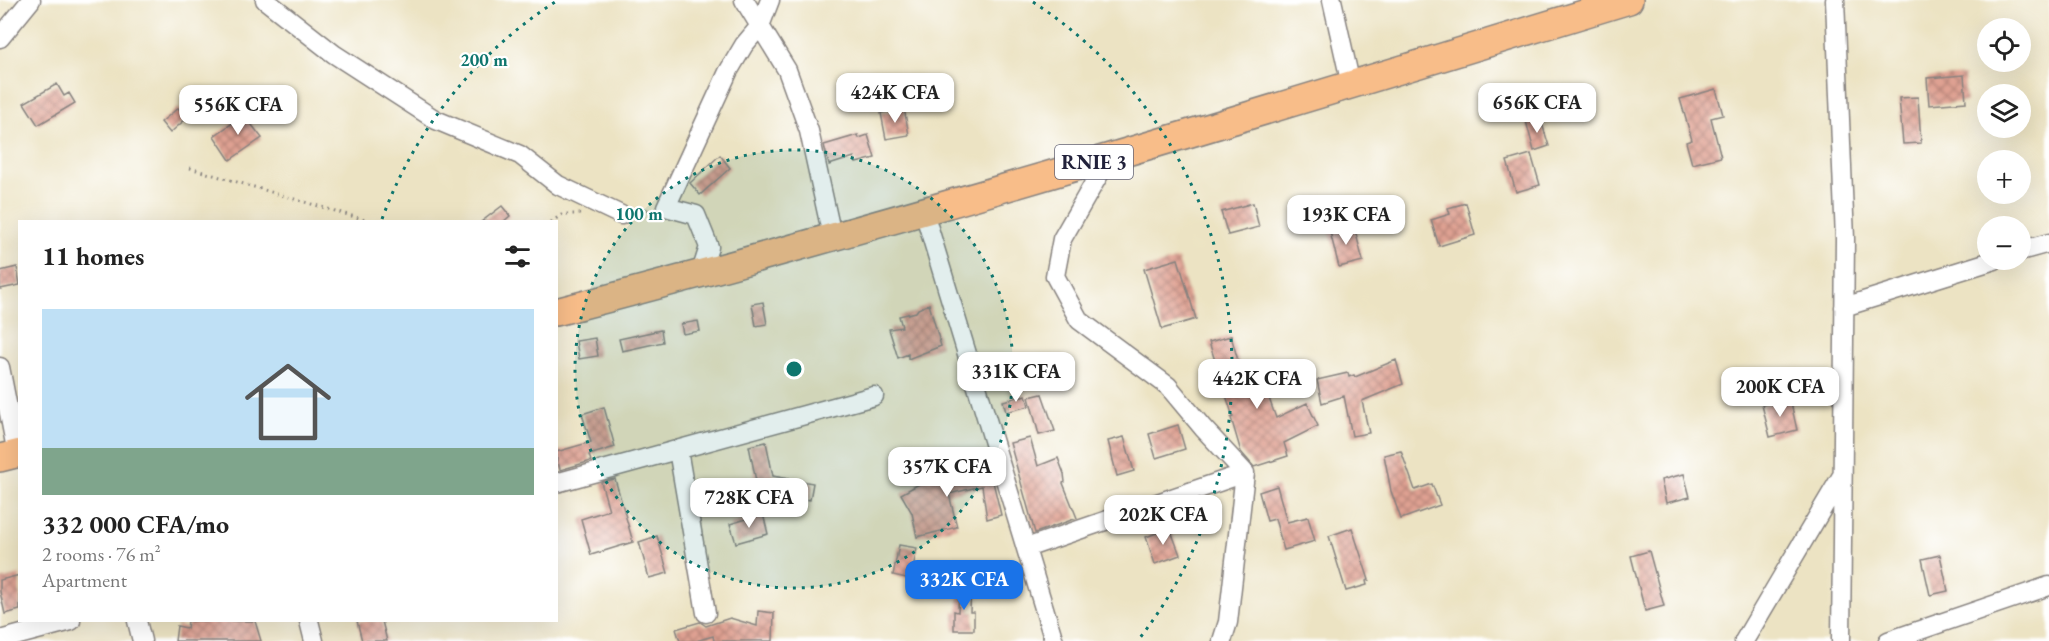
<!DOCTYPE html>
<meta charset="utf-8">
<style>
body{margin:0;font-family:"EB Garamond",serif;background:#f6f6f6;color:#222;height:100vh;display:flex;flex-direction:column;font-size:22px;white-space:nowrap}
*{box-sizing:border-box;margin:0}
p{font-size:20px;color:#767676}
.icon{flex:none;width:33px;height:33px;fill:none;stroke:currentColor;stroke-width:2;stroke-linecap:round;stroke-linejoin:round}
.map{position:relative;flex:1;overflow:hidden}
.details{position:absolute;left:18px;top:220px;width:540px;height:402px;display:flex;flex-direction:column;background:#fff;border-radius:0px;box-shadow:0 6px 24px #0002}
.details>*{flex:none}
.tools{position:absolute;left:1977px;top:18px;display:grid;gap:12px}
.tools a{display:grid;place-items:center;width:54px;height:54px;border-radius:50%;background:#fff;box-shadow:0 6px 24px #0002;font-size:30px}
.price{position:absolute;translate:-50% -51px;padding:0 14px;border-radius:12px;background:#fff;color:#222;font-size:20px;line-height:39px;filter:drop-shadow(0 2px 3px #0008)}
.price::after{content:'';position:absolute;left:50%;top:36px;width:18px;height:14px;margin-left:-9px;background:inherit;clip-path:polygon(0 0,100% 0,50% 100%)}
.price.active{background:#1a73e8;color:#fff}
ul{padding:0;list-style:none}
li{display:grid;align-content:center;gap:12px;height:318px;padding:0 24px}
li span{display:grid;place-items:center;height:186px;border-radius:0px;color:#555}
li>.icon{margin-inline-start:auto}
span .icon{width:108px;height:108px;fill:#fffc;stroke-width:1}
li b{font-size:26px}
h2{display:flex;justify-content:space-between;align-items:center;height:72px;padding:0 24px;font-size:26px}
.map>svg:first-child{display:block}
.building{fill:url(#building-cross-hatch)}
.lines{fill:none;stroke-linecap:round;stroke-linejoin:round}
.minor-casing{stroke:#87827f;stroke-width:21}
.highway-casing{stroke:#87827f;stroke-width:30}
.path{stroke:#87827f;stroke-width:3;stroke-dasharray:1.5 4.5;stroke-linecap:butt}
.minor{stroke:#fff;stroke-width:18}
.highway{stroke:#f8bd89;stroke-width:27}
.ring{fill:none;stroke:#0f766e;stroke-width:3;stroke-dasharray:3 6}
.labels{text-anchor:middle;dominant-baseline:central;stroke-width:4.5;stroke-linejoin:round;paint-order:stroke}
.shield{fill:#fff;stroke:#646476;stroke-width:1.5}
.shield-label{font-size:20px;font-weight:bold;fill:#22223b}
.centre{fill:#0f766e;stroke:#fff;stroke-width:3}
.ring-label{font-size:18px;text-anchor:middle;font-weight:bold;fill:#0f766e;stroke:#fff;stroke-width:4.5;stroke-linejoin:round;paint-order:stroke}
</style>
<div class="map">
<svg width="2049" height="641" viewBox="0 0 2049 641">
<defs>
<pattern id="building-cross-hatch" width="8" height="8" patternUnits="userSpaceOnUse" patternTransform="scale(1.5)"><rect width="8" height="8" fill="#dfa192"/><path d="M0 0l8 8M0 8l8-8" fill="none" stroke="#b48378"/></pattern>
</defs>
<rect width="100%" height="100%" fill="#fff"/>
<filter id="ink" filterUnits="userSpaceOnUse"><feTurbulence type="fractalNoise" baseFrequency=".0167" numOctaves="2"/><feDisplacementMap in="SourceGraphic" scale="12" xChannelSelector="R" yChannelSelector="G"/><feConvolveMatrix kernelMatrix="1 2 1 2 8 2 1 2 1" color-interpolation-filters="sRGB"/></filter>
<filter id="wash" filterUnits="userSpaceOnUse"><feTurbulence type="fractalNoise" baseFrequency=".008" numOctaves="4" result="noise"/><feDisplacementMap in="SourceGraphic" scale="24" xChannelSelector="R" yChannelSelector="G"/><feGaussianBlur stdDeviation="1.35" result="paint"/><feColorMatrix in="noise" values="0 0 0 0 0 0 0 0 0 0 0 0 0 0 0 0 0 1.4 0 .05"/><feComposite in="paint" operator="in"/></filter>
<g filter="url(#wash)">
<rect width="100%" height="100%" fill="#ece3c3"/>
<g id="blocks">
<path class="building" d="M1964,75l2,27 -37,3 -2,-27z
M57,84l7,12 5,-3 6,10 -37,22 -14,-22z
M1716,89l7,26 -12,3 10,39 -29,7 -6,-22 6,-2 -12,-41z
M1918,97l3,46 -18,1 -4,-46z
M178,108l9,10 -17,15 -9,-11z
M904,108l5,27 -23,4 -5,-26z
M241,111l21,27 -32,22 -16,-24 20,-14 -3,-4z
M1540,117l9,29 -15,5 -8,-30z
M858,135l1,3 9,-3 7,23 -19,5 -2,-6 -25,8 -5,-20z
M1531,154l9,31 -24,7 -9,-31z
M720,155l10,13 -30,27 -10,-12z
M1253,203l6,24 -31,8 -7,-23z
M1466,203l9,32 -36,11 -8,-26 19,-6 -2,-6z
M502,206l8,10 -7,6h-22z
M1354,226l9,35 -24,6 -9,-35z
M1178,259l18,60 -34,10 -18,-60z
M17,267l3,18 -20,4v-18z
M763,302l4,22 -11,2 -4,-22z
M929,304l12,42 -33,13v-5l-10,4 -9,-29 13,-2 -3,-11 17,-4 2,-3z
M698,321l2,10 -17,3 -2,-10z
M661,330l2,12 -41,9 -3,-12z
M1231,336l12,42 17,-5 16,45 31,-15 11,23 -34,17 4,13 -34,11 -13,-15 -10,-34 2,-1 -24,-75z
M595,338l3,18 -19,3 -3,-18z
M1396,360l7,24 -41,17 7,32 -17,3 -8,-40 -22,7 -5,-23 31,-7 1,4 5,-2 1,2z
M1042,394l13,37 -16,4 -10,-38z
M1026,395l3,11 -23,6 -3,-11z
M1790,399l7,31 -27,7 -8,-32z
M604,407l11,40 -26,8 2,6 -31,9 -4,-18 35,-10 -9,-28z
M1178,425l7,24 -29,9 -7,-24z
M1124,437l10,34 -17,5 -9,-35z
M1030,438l8,28 20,-8 6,16 1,8 -2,1 14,35 -42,15 -25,-90z
M766,442l7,34 40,7 -3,17 -33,-5 2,-9 -21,5 -9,-45z
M1401,451l14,39 17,-6 8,21 -39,14 -10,-28 -7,-36z
M949,465l4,9 36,-9 12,50 -14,4 -5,-33 -33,8 8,33 -40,10 -5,-24 -11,-19 20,-11 -2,-4z
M1684,474l6,23 -24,6 -5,-23z
M615,479l18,63 -42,13 -10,-36 28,-9 -8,-28z
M1277,486l10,36 21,-5 7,24 -31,9 -9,-31 -8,2 -8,-29z
M763,514l5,20 -32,9 -6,-19z
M1170,528l10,27 -25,9 -9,-27z
M1352,528l17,52 -3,1 1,4 -21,6 -17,-55z
M657,536l11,37 -19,5 -10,-36z
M899,545l18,3 -6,31 -18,-4z
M1649,551l15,55 -19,5 -14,-55z
M1940,555l8,36 -18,4 -8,-36z
M20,575v35l-15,4 -5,-22v-12z
M959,585l12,1 -1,26h4v18h-20v-19l4,1z
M758,611l16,2 -1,28h-59l-1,-5 -17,5h-16l-4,-12 24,-7 6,4 24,-8 27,8z
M188,621h67l6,20h-86l2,-15 10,2z
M357,621h25l5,20h-25z"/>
</g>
</g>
<g filter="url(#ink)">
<use href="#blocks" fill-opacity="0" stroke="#87827f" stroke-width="1.5"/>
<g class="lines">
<defs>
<path id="minor" d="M265,0l69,54 102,66 84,35 38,30 63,30
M744,0l43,70 22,61 23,105
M1332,0l19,85
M1835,0l10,239 -4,402
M0,38l31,-38
M1109,157l-47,82 -7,37 24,44 89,66 35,42 42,45 -17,149 -6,19
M924,212l130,429
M2020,251l29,-8
M700,275l9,-28 -13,-32 -30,-8 62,-135 16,-27 16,-19 10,-26
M1844,307l151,-47
M0,367l17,87
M678,450l28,163
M556,483l318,-87
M1026,548l219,-75
M137,621l5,20
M309,621l5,20
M0,640l71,-19
M1744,641l97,-164
M1888,641l161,-55"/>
<path id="highway" d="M556,312c361,-94 717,-203 1073,-312
M0,458l20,-5"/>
</defs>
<use href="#minor" class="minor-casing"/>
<use href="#highway" class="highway-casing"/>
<path class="path" d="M190,168l182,54
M635,212l17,-3
M551,222l12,-8h18"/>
<use href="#minor" class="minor"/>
<use href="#highway" class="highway"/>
</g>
</g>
<circle cx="794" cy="369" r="219" fill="#0f766e" fill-opacity=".12"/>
<g class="ring">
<circle cx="794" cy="369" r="219"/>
<path d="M382 219A438 438 0 0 1 555 2M1033 2A438 438 0 0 1 1139 639"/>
</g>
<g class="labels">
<rect class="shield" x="1055" y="145" width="78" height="34" rx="4.5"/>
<g class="shield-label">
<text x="1094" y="162">RNIE 3</text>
</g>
</g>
<circle cx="794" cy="369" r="9" class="centre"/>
<g class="ring-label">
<text x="484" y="66">200 m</text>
<text x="639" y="220">100 m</text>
</g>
</svg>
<div class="tools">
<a><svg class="icon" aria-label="locate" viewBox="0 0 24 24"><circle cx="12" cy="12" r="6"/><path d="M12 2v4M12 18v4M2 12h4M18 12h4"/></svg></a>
<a><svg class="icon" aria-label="layers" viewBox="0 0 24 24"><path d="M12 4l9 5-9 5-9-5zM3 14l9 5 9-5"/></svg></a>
<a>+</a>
<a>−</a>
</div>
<b class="price" style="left:895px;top:124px">424K CFA</b>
<b class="price" style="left:1537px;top:134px">656K CFA</b>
<b class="price" style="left:238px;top:136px">556K CFA</b>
<b class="price" style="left:1346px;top:246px">193K CFA</b>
<b class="price" style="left:1016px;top:403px">331K CFA</b>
<b class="price" style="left:1257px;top:410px">442K CFA</b>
<b class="price" style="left:1780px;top:418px">200K CFA</b>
<b class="price" style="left:947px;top:498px">357K CFA</b>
<b class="price" style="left:749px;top:529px">728K CFA</b>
<b class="price" style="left:1163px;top:546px">202K CFA</b>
<b class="price active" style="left:964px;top:611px">332K CFA</b>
<section class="details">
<h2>11 homes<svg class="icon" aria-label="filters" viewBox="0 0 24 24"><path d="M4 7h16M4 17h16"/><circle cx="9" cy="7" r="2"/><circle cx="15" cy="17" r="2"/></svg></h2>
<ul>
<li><span style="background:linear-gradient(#bfe0f5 75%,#7fa58c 0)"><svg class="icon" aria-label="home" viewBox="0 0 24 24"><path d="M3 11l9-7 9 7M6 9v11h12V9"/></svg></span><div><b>332 000 CFA/mo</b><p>2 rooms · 76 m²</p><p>Apartment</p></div></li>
</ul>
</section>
</div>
